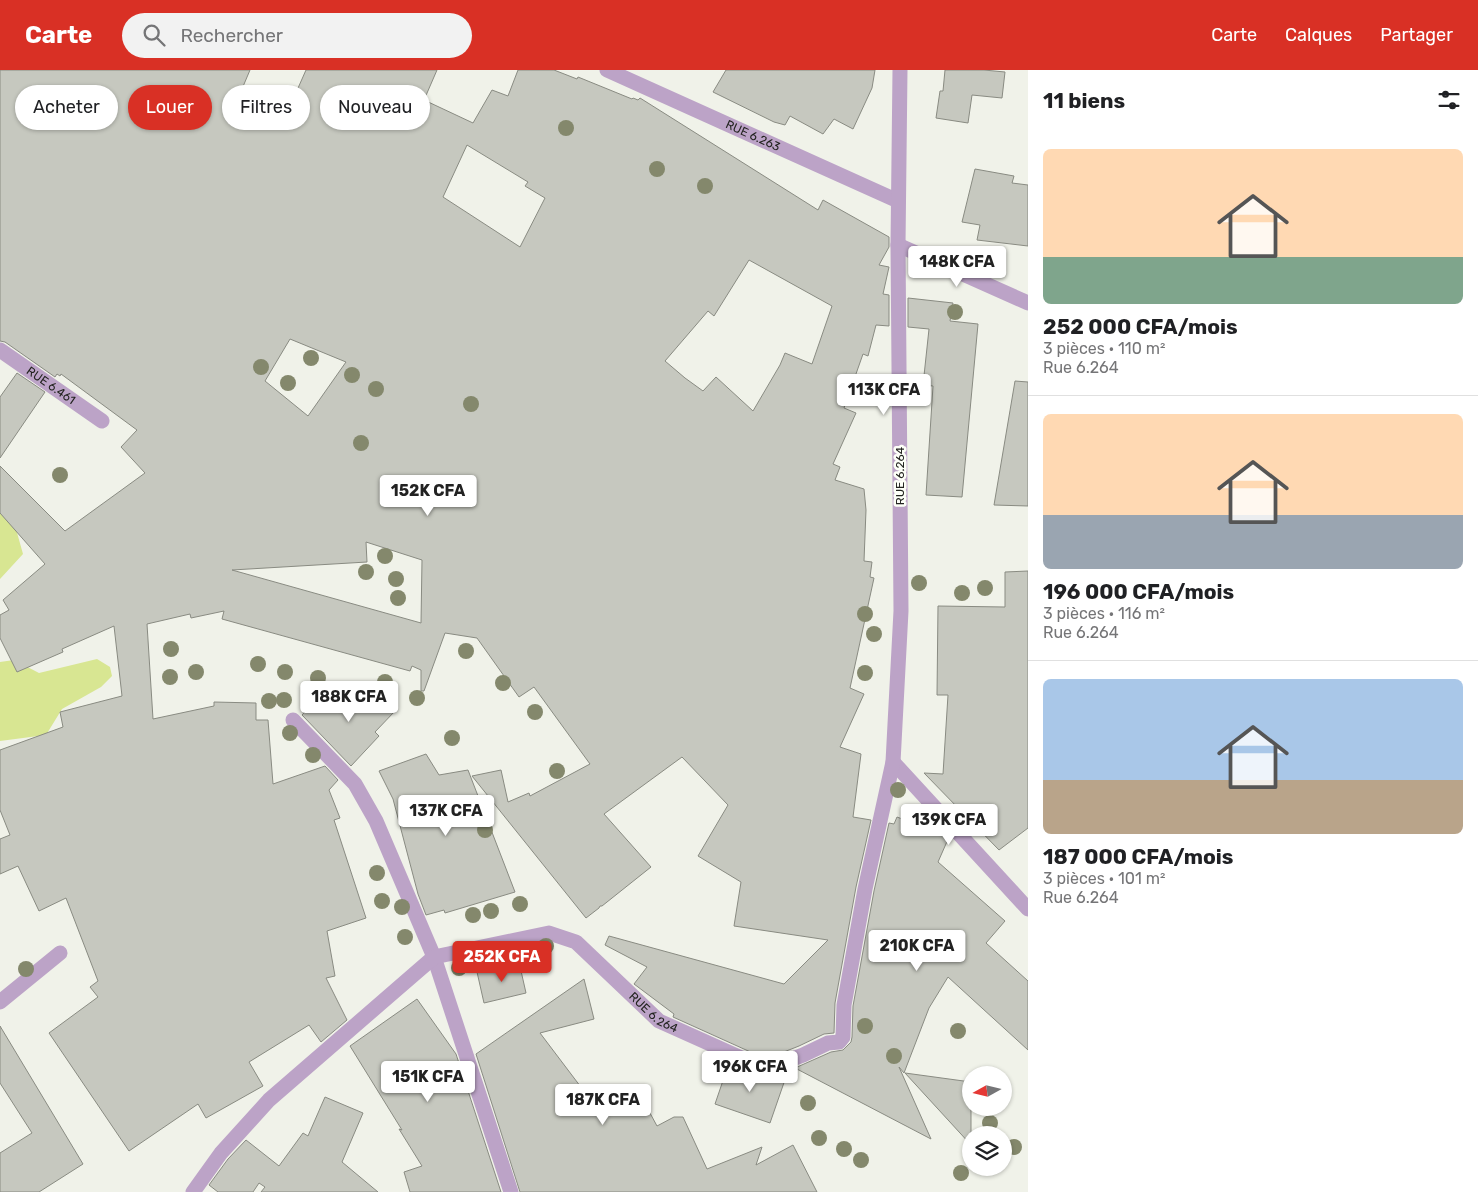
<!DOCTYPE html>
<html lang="fr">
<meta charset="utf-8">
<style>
body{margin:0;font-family:Rubik,sans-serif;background:#f2f2f2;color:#202124;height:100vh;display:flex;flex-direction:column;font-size:19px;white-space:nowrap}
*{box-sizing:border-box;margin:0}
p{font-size:16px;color:#757577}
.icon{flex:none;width:28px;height:28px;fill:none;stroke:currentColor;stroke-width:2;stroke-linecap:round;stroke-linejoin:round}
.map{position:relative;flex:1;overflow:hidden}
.drawer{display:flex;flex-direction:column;background:#fff;width:450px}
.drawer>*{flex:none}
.hud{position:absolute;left:15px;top:15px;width:475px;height:45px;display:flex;gap:10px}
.needle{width:32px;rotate:262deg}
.fabs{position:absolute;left:962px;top:996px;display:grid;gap:10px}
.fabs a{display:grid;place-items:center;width:50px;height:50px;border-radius:50%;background:#fff;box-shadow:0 1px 4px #0004;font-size:25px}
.price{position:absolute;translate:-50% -42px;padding:0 11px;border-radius:5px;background:#fff;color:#222;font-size:16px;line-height:32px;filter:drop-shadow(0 1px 2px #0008)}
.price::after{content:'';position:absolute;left:50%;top:30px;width:15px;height:11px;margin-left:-8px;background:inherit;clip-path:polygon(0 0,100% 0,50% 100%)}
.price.active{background:#d93025;color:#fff}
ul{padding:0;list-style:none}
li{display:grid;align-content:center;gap:10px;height:265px;padding:0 15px}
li+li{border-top:1px solid #e0e0e0}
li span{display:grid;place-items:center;height:155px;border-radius:8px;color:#555}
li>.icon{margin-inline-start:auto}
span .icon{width:90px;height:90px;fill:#fffc;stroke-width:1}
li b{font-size:21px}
h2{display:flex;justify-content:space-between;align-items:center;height:60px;padding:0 15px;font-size:21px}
.chip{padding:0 18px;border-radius:22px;background:#fff;box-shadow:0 1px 4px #0004;font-size:18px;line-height:45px}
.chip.active{background:#d93025;color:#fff}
header{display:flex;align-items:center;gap:30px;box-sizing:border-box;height:70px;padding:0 25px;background:#d93025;color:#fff}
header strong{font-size:24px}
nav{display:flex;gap:28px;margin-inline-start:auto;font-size:18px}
.search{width:350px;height:45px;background:#f2f2f2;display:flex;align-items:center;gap:12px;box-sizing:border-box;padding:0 18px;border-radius:28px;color:#757577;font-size:19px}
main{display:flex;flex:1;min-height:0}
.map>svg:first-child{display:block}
.green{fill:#d8e692}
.building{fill:#c6c8bf;stroke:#898b82;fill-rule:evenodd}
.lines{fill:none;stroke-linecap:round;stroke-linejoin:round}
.minor{stroke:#bca3c7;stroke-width:15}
.tree{fill:#84886c}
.labels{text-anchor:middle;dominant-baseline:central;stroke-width:5;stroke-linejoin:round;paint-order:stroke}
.street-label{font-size:12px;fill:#232420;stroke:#fdfff8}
</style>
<header>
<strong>Carte</strong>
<div class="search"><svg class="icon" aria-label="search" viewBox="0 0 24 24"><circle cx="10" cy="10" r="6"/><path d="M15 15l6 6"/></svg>Rechercher</div>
<nav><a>Carte</a><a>Calques</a><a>Partager</a></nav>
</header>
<main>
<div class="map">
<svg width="1028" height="1122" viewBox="0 0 1028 1122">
<rect width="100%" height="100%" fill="#f0f2e9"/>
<path class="green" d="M0,442l16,17 7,25 -23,25z
M97,589l13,8 2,9 -11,11 -39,22 -16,26 -46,6v-79l14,-2 25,13z"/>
<path class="building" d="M0,0h250l-11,26 48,17 19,-43h131l-13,30 49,23 19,-33 16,6 10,-26h36l23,9 1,-2 54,22 1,-1 5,2 2,-2 178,112 5,-10 66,37v10l-10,18 10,2 -6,27 6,1v31l-13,-1 -8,31 -5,-2 -19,54 12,5 -23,51 7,3 -5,13 29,9 2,21 -2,51 8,1 -2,15 4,1 -24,110 14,6 -24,53 21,7 -8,63 18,3 -15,67 -21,116 -1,30 -10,1 -25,12 -33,13 -93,-42 1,-3 -40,-30 13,-17 -42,-22 4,-9 175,48 44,-44 -94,-14 7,-44 -43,-26 30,-51 -46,-48 -78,57 47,53 -49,39h-2l-1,2 -13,10 -114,-142 29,-6 7,32 21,-9 1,3 60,-32 -56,-77 -15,10 -42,-59 -32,-5 -21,58h-3v-21l-9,-4 -2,5 -188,-52 2,-8 -33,7 -1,-4 -43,10 6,95 61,-13v-4l42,1v17h12l5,64 52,-18 13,14 -9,10 11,28 -6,2 32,98 -39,13 8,45 -9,2 21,42 -26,22 -12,-17 -60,37 14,24 -57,32 -8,-14 -69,47 -80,-118 49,-36 -8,-10 8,-6 -32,-83 -27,13 -21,-45 -18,8v-35l10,-4 -10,-25v-60l63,-23 -3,-15 62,-16 -8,-70 -52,23 1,3 -46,20 -17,-34v-23l9,-5 -6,-10 42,-36 -45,-51v-47l65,65 80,-58 -24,-26 16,-17 -76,-56 -1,2 -3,-2 -2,3 -50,-35 -5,-1zM467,75l61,37 -3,4 20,12 -25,49 -77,-50zM749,190l83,46 -20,58 -27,-11 -5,12 -27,46 -37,-34 -13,14 -18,-13 -20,-17 43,-50 6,5zM290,269l56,23 -38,54 -43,-35zM366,472l56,18 -1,63 -189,-53 135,-8z
M726,0h149l-3,18 -19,41 -19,-10 -11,15 -33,-18 -5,9 -11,-3 -61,-30z
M945,0h39l21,2 -3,26 -30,-3 -4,28 -32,-5 4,-27h3z
M975,99l39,7 -2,7 16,2v61l-51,-6 3,-15 -18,-3z
M908,228l45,5 -3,18 28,3 -16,173 -36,-2 7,-109 -10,-1 6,-56 -21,-2z
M17,303l28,19 -45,66v-61z
M1015,311l13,1v124l-34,-1z
M1028,501v257l-29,22 -75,-77 19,1 5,-79h-11l1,-89 67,1v-35z
M371,617l24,24 -20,21 4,4 -28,30 -49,-51 24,-26 25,22z
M426,684l13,21 29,-5 47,122 -70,21 -1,-3 -18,5 -8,-21 -25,-95 -14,-28z
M897,747l52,20 -11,25 67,59 -19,22 42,38v69l-80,-73 -19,31 -25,65 -5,-6 32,72 -136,-71 36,-16 12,-2 8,-8 1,-5 1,-31 21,-115 15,-68 5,1z
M519,892l7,31 -42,10 -7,-31z
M584,909l10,40 -54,14 59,78 38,-22 20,37 17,-9h9l24,52 55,-22 -6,18 37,-20 24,47h-297l-44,-138z
M417,929l39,55 45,138h-91l-6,-20 18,-6 -23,-37 3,1 -52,-84z
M0,956l83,138 -44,28h-39v-39l32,-20 -32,-50z
M729,993l34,15h6l19,-7 -18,52 -55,-19z
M905,1003l66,9v63z
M325,1027l38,16 -21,49 36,30h-117l4,-5 -6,-4 -6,9h-35l-9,-7 19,-26 18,-19 33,26 24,-33 5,3z"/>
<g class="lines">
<g class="minor">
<path id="s1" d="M607,0l291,131"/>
<path d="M898,175l130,58"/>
<path id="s2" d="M0,280l102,71"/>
<path d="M293,650l62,64 21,37 58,136 77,235"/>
<path d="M893,692l135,147"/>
<path d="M0,932l60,-49"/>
<path id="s3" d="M193,1122l28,-39 48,-53 165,-143 115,-24 27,9 83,79 107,48 37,-14 25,-12 11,-1 4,-5 1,-32 21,-116 28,-127 8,-151 -3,-366 2,-175"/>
</g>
</g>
<g class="tree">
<circle cx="566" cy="58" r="8"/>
<circle cx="657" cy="99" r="8"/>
<circle cx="705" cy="116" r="8"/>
<circle cx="955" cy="242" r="8"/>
<circle cx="311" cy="288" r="8"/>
<circle cx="261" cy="297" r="8"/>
<circle cx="352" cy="305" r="8"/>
<circle cx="288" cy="313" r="8"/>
<circle cx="376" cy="319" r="8"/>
<circle cx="471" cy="334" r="8"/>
<circle cx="361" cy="373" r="8"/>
<circle cx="60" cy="405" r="8"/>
<circle cx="385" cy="486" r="8"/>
<circle cx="366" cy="502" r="8"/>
<circle cx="396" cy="509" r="8"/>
<circle cx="919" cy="513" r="8"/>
<circle cx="985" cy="518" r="8"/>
<circle cx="962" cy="523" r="8"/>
<circle cx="398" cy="528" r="8"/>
<circle cx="865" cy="544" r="8"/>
<circle cx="874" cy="564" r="8"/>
<circle cx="171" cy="579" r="8"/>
<circle cx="466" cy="581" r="8"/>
<circle cx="258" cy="594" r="8"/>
<circle cx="196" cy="602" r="8"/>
<circle cx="285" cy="602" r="8"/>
<circle cx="865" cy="603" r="8"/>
<circle cx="170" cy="607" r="8"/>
<circle cx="318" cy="608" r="8"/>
<circle cx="385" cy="612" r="8"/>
<circle cx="503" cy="613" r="8"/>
<circle cx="417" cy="628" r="8"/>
<circle cx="284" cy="630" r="8"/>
<circle cx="269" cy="631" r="8"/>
<circle cx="535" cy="642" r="8"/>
<circle cx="290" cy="663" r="8"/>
<circle cx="452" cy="668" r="8"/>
<circle cx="313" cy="685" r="8"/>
<circle cx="557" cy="701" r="8"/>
<circle cx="898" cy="720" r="8"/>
<circle cx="486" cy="735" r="8"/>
<circle cx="917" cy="742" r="8"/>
<circle cx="485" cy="760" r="8"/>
<circle cx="377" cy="803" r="8"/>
<circle cx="382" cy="831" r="8"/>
<circle cx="520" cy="834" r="8"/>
<circle cx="402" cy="837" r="8"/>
<circle cx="491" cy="841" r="8"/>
<circle cx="473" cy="845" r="8"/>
<circle cx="405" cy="867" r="8"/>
<circle cx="546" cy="876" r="8"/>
<circle cx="528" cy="881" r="8"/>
<circle cx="459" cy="898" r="8"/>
<circle cx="26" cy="899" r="8"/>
<circle cx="865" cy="956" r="8"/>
<circle cx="958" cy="961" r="8"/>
<circle cx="894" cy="986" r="8"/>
<circle cx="808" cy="1033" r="8"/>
<circle cx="990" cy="1053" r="8"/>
<circle cx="819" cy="1068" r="8"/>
<circle cx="1014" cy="1077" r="8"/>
<circle cx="844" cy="1079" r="8"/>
<circle cx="861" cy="1090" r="8"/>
<circle cx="961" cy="1103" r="8"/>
</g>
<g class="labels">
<g class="street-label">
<text stroke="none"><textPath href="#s1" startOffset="160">RUE 6.263</textPath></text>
<text stroke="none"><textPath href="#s2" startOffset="62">RUE 6.461</textPath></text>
<text transform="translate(900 406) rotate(-90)">RUE 6.264</text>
<text stroke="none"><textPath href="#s3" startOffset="589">RUE 6.264</textPath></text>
</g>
</g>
</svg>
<div class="fabs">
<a><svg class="needle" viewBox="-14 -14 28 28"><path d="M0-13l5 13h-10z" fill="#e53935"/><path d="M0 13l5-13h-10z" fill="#757577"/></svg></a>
<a><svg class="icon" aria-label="layers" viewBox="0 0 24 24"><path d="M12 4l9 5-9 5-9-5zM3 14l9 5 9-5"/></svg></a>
</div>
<b class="price" style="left:957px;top:218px">148K CFA</b>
<b class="price" style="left:884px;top:346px">113K CFA</b>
<b class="price" style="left:428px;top:447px">152K CFA</b>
<b class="price" style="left:349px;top:653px">188K CFA</b>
<b class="price" style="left:446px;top:767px">137K CFA</b>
<b class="price" style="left:949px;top:776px">139K CFA</b>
<b class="price" style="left:917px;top:902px">210K CFA</b>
<b class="price active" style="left:502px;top:913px">252K CFA</b>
<b class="price" style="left:750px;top:1023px">196K CFA</b>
<b class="price" style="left:428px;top:1033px">151K CFA</b>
<b class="price" style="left:603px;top:1056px">187K CFA</b>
<div class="hud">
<a class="chip">Acheter</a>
<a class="chip active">Louer</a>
<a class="chip">Filtres</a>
<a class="chip">Nouveau</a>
</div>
</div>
<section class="drawer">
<h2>11 biens<svg class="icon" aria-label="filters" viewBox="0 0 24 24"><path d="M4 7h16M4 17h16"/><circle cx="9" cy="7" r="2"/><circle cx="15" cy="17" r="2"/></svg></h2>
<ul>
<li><span style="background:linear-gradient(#ffd9b3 70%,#7fa58c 0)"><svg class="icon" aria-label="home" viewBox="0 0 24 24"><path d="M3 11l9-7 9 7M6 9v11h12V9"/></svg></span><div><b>252 000 CFA/mois</b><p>3 pièces · 110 m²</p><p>Rue 6.264</p></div></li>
<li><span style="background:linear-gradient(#ffd9b3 65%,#9aa5b1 0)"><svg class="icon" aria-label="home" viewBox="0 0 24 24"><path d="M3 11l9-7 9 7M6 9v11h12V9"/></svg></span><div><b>196 000 CFA/mois</b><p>3 pièces · 116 m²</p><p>Rue 6.264</p></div></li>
<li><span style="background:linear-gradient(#a9c7e8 65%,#b9a48a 0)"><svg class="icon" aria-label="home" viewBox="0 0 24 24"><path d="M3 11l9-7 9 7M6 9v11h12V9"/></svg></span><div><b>187 000 CFA/mois</b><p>3 pièces · 101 m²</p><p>Rue 6.264</p></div></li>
</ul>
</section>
</main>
